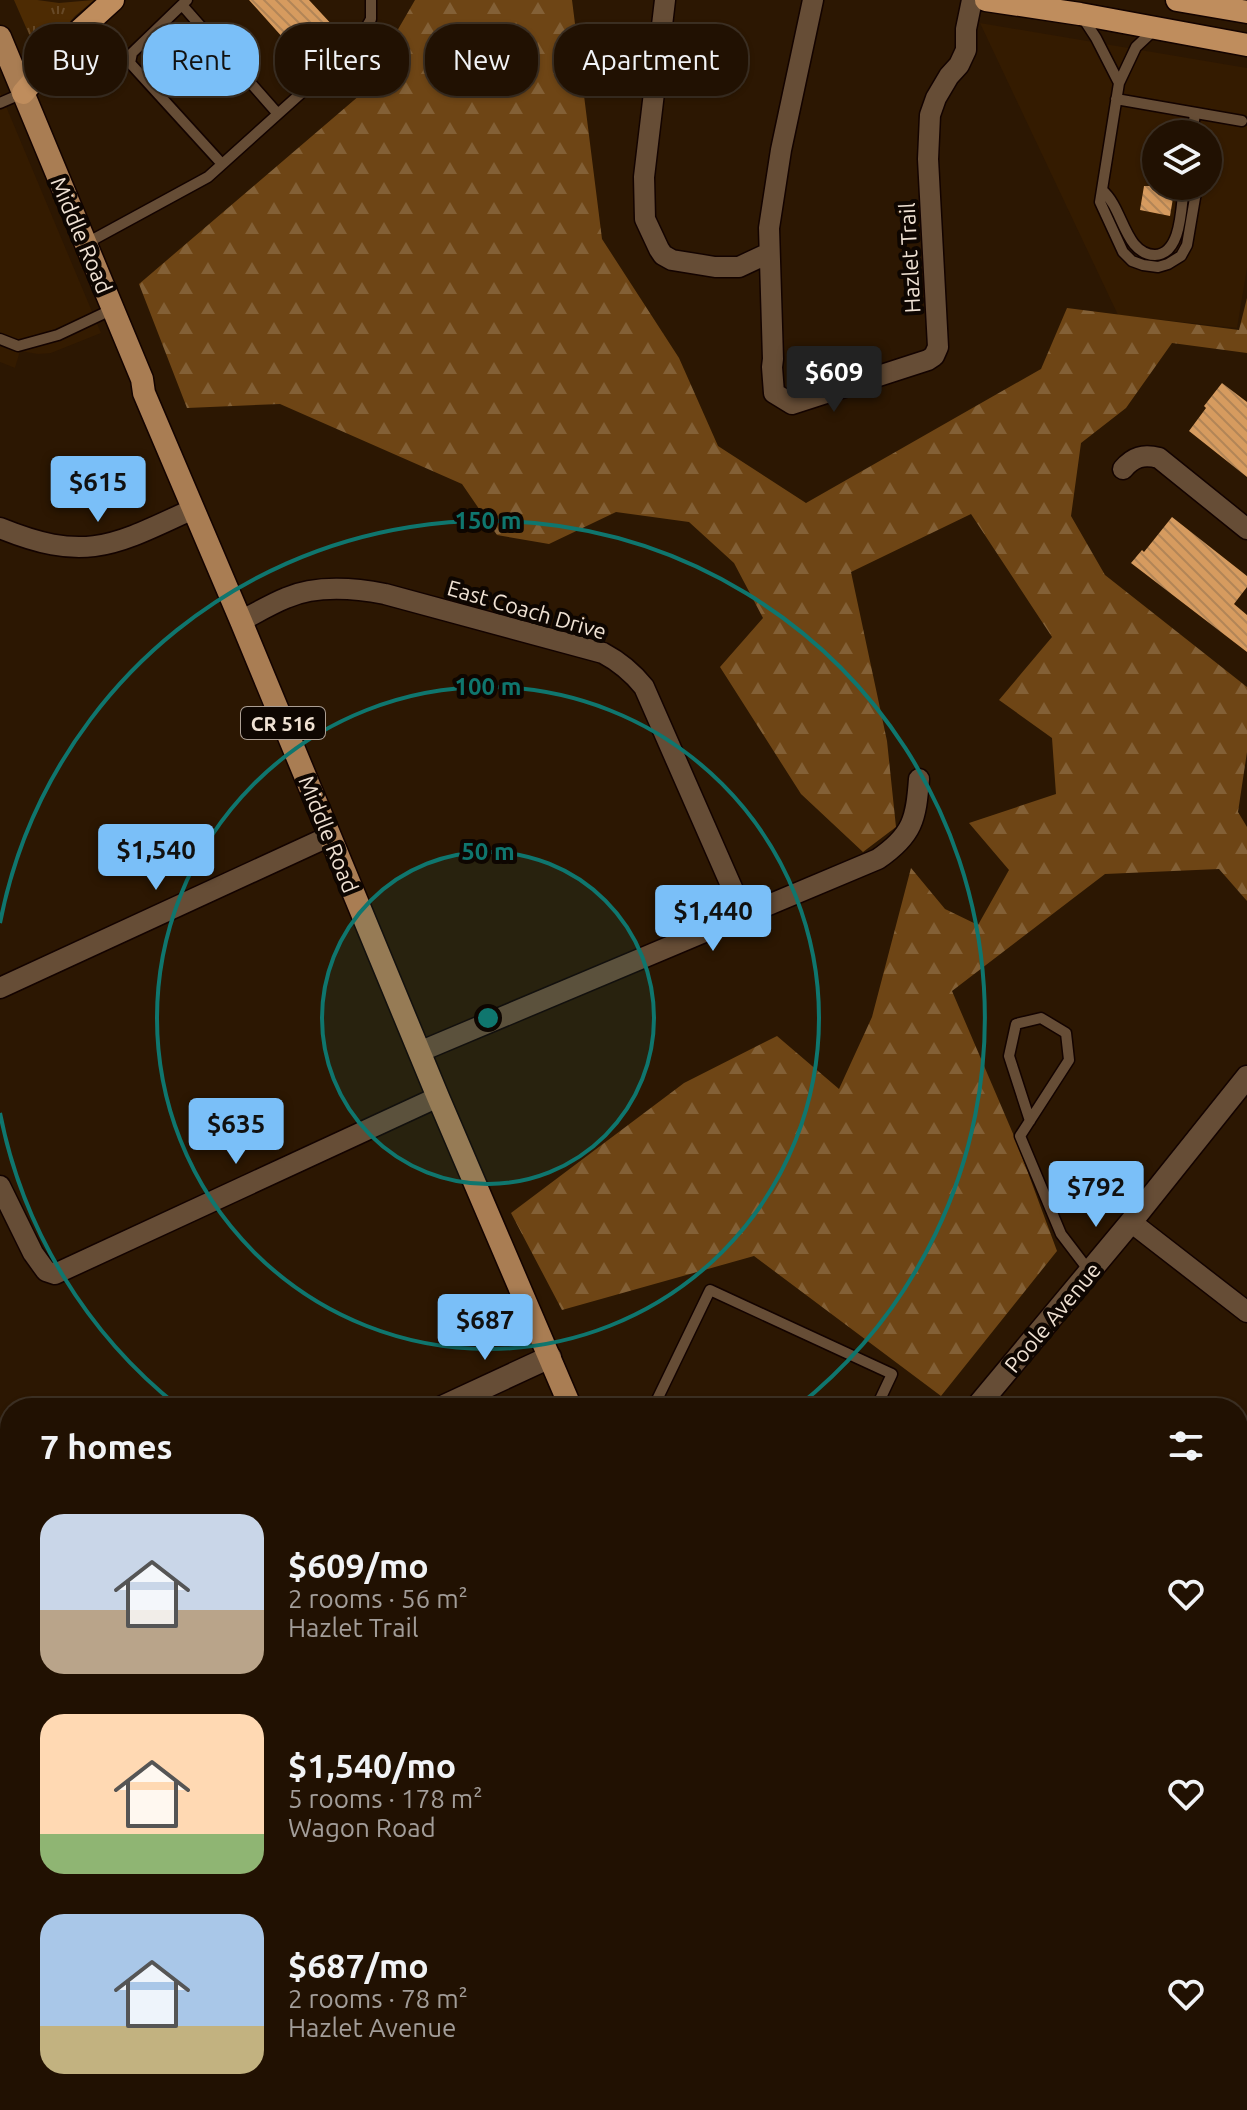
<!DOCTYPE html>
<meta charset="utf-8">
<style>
body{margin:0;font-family:Ubuntu,sans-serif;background:#2d1f11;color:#f1f3f6;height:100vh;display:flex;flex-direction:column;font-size:30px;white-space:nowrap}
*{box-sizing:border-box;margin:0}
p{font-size:26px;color:#a29d99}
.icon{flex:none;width:44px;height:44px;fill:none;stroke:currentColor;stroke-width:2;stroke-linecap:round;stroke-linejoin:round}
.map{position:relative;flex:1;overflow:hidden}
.panel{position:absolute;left:0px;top:1398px;width:1248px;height:712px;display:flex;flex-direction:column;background:#211102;border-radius:32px 32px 0 0;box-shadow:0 2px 6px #0004,0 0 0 2px #3e3124}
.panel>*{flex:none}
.banner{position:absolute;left:24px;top:24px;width:800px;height:72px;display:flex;gap:16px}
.buttons{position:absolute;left:1142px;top:120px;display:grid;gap:16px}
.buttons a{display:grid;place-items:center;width:80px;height:80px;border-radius:50%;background:#211102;box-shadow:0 2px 6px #0004,0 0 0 2px #3e3124;font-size:40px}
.price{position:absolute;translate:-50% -68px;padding:0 18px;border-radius:8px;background:#7abff8;color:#111;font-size:26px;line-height:52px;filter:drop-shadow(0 2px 4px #0008)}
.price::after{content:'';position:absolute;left:50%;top:48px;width:24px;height:18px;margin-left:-12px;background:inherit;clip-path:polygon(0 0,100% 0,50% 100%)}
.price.active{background:#222;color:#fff}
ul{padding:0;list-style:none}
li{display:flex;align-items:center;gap:24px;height:200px;padding:0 40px}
li span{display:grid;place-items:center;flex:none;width:224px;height:160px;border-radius:24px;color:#555}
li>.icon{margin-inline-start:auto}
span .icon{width:96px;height:96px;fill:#fffc;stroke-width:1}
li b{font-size:34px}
h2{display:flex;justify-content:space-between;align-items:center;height:96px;padding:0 40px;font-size:34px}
.tag{padding:0 28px;border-radius:32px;background:#211102;box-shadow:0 2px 6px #0004,0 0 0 2px #3e3124;font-size:28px;line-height:72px}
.tag.active{background:#7abff8;color:#111}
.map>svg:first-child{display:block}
.built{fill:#341b00;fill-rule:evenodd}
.grass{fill:url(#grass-tufts)}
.forest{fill:url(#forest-firs)}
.wetland{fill:url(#wetland-marsh)}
.building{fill:url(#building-back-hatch)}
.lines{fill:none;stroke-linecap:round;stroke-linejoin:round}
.service-casing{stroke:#130300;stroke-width:13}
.minor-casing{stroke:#130300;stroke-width:23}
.tertiary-casing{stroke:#130300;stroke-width:25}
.primary-casing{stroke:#130300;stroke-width:25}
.trunk-casing{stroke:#130300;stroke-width:25}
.service{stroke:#664d36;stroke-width:10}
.minor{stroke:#664d36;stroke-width:20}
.tertiary{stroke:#664d36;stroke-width:22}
.primary{stroke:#a97d53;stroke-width:22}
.trunk{stroke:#bf8d5d;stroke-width:22}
.ring{fill:none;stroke:#0f766e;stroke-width:4}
.labels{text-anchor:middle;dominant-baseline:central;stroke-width:8;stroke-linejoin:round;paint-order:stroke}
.shield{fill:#0e0601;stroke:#ac9f94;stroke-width:2}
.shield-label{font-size:20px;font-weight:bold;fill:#efe1d3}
.street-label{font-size:22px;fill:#efe1d3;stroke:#0e0601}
.centre{fill:#0f766e;stroke:#0e0601;stroke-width:4}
.ring-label{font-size:24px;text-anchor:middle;font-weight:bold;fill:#0f766e;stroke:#0e0601;stroke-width:8;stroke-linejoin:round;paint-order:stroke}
</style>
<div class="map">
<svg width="1247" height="2110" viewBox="0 0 1247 2110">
<defs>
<pattern id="grass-tufts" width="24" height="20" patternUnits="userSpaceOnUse" patternTransform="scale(2)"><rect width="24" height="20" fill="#4d2b03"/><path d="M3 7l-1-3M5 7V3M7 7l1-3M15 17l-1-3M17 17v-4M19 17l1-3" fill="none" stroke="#674927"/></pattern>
<pattern id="forest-firs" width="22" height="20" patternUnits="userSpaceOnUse" patternTransform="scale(2)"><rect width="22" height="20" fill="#6e4515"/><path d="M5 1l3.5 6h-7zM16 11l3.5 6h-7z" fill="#836036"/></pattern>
<pattern id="wetland-marsh" width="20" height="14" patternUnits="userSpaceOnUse" patternTransform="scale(2)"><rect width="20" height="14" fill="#4d2b03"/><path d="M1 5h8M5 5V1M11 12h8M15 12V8" fill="none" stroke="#674927"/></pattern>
<pattern id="building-back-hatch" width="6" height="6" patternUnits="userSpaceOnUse" patternTransform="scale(2)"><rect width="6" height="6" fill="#d69b5f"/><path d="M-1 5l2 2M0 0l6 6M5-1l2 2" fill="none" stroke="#b28557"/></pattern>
</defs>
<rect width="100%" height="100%" fill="#2c1702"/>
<path class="built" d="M980,23l267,45v200l-10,60 -119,-13zM1156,134h52v52h-52z
M0,92l101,241 -50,20 -13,1 -18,-3 -5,17 -15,-6z"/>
<path class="grass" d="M14,0h23l22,3 35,-3 -19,16 -36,41z"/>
<path class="forest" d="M415,0h157l30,239 77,119 39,88 88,57 235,-134 26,-61 172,22 8,-32v55l-75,-10 -46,65 -45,35 -10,73 34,59 142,112v65l-9,60 9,15v74l-28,-32 -114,5 -153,117 65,152 40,108 -116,145 -187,-140 -192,54 -51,-97 173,-130 93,-47 62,53 33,-72 39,-149 34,41 33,16 31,-55 -40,-47 87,-29 -4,-56 -53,-38 53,-63 -81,-123 -120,58 36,169 9,86 -33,25 -62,-58 -81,-127 43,-49 -29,-55 -45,-41 -73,-10 -67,32 -52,-9 -35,-51 -182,-80 -93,4 -48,-124 221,-189z"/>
<path class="wetland" d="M1238,1876l6,4 3,7v193l-9,-23z"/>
<path class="building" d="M249,0h60l26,28 -34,30z
M1144,186h31l-5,30 -30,-6z
M1222,383l25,19v75l-58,-46 17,-23 -2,-2z
M1172,517l75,59v11l-13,17 13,11v37l-116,-89 11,-13 2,2z"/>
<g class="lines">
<defs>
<path id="service" d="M187,0l-55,53 -2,10 92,101
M182,5l96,109
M1081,15l15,23 23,45
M1154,30l-18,17 -17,36 -19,119 23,50 9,9 11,4 15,2 10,-3 13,-8 6,-11 10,-59
M1116,99l126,22
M0,103l23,-10
M1192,134l3,-20
M1102,190c16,14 19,37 32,54 5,6 12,11 21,11 27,-1 26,-49 29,-69
M85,244l123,-67 150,-135 13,-23v-19
M0,339l18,7 40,-11 55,-26
M1030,1121l-21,-65 7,-32 25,-6 25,15 3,27 -49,76 41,98 29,38
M653,1408l57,-118 182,84 -16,34
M753,2110l3,-10
M852,2110l3,-6 -2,-4
M1002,2110l13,-7 5,7"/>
<path id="minor" d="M665,0l-21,177 1,42 14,30 4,6 9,5 43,7h24l30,-14
M813,0l-32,150 -12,78 4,131 -1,8 2,26 18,11 136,-44 6,-4 4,-9 -10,-188 2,-44 6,-17 13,-22 10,-11 7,-15v-21l6,-29
M1123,469c10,-12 20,-15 36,-11l88,71
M0,528c86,35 113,18 193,-19
M241,621c15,-8 30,-17 45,-23 30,-13 68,-10 99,-4l218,59c17,9 29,19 41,34l100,228
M0,988l330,-152
M419,1052l459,-193c35,-24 38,-40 41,-80
M0,1186l33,67 13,18 9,3 383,-177
M1131,1222l116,90
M0,1922l10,-4
M0,2054l10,23
M20,2100l4,10
M375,2100v10"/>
<path id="tertiary" d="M440,1408l110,-51
M976,1408l155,-186 116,-145
M0,1610l10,-5
M706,2110l1,-10"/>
<path id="primary" d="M0,37l142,342 2,14 97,228 197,476 133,311
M915,2100l7,10"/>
<path id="trunk" d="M986,0l94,14 167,31
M1177,0l70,12
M23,93l46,-53 44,-40"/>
</defs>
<use href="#service" class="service-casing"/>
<use href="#minor" class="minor-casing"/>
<use href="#tertiary" class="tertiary-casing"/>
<use href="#primary" class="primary-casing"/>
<use href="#trunk" class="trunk-casing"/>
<use href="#service" class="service"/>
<use href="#minor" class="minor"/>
<use href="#tertiary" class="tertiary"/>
<use href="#primary" class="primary"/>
<use href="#trunk" class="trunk"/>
</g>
<circle cx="488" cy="1018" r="166" fill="#0f766e" fill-opacity=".12"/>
<g class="ring">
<circle cx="488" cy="1018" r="166"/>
<circle cx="488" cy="1018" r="331"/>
<path d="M179 1407A497 497 0 0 1 0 1113M0 923A497 497 0 1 1 797 1407"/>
</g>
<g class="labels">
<rect class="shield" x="241" y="707" width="84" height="32" rx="6"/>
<g class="shield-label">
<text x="283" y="723">CR 516</text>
</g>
<g class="street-label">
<text transform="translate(82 235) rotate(67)">Middle Road</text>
<text transform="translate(909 258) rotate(-93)">Hazlet Trail</text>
<text transform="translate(527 609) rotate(16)">East Coach Drive</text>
<text transform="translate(329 834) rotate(68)">Middle Road</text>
<text transform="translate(1052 1317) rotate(-50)">Poole Avenue</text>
</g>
</g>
<circle cx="488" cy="1018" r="12" class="centre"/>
<g class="ring-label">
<text x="488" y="529">150 m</text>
<text x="488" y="695">100 m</text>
<text x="488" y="860">50 m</text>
</g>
</svg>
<div class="buttons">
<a><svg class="icon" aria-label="layers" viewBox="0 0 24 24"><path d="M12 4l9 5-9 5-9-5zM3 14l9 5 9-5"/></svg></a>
</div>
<b class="price active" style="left:834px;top:414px">$609</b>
<b class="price" style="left:98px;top:524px">$615</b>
<b class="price" style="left:156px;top:892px">$1,540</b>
<b class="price" style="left:713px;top:953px">$1,440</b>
<b class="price" style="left:236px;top:1166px">$635</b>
<b class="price" style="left:1096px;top:1229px">$792</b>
<b class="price" style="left:485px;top:1362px">$687</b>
<div class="banner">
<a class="tag">Buy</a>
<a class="tag active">Rent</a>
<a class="tag">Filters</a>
<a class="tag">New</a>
<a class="tag">Apartment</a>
</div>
<section class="panel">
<h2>7 homes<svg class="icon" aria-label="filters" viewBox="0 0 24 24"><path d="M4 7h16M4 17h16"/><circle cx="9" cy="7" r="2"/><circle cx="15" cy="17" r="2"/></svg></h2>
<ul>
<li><span style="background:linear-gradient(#c9d6e8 60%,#b9a48a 0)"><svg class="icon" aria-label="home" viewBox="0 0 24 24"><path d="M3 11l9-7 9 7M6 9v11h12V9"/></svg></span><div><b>$609/mo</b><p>2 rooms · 56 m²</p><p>Hazlet Trail</p></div><svg class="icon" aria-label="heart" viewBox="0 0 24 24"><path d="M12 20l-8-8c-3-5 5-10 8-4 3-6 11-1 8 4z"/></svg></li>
<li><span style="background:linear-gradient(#ffd9b3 75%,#8fb573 0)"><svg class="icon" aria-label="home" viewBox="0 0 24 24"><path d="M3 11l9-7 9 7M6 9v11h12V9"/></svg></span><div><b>$1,540/mo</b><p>5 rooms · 178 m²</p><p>Wagon Road</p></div><svg class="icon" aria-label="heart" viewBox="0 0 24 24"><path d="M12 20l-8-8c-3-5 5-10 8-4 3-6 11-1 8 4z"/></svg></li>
<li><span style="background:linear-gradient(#a9c7e8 70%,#c2b280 0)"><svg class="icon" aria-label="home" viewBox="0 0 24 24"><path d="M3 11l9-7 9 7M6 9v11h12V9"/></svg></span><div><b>$687/mo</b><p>2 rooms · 78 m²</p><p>Hazlet Avenue</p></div><svg class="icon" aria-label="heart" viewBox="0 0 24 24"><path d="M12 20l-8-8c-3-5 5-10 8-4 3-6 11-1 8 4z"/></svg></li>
</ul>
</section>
</div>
